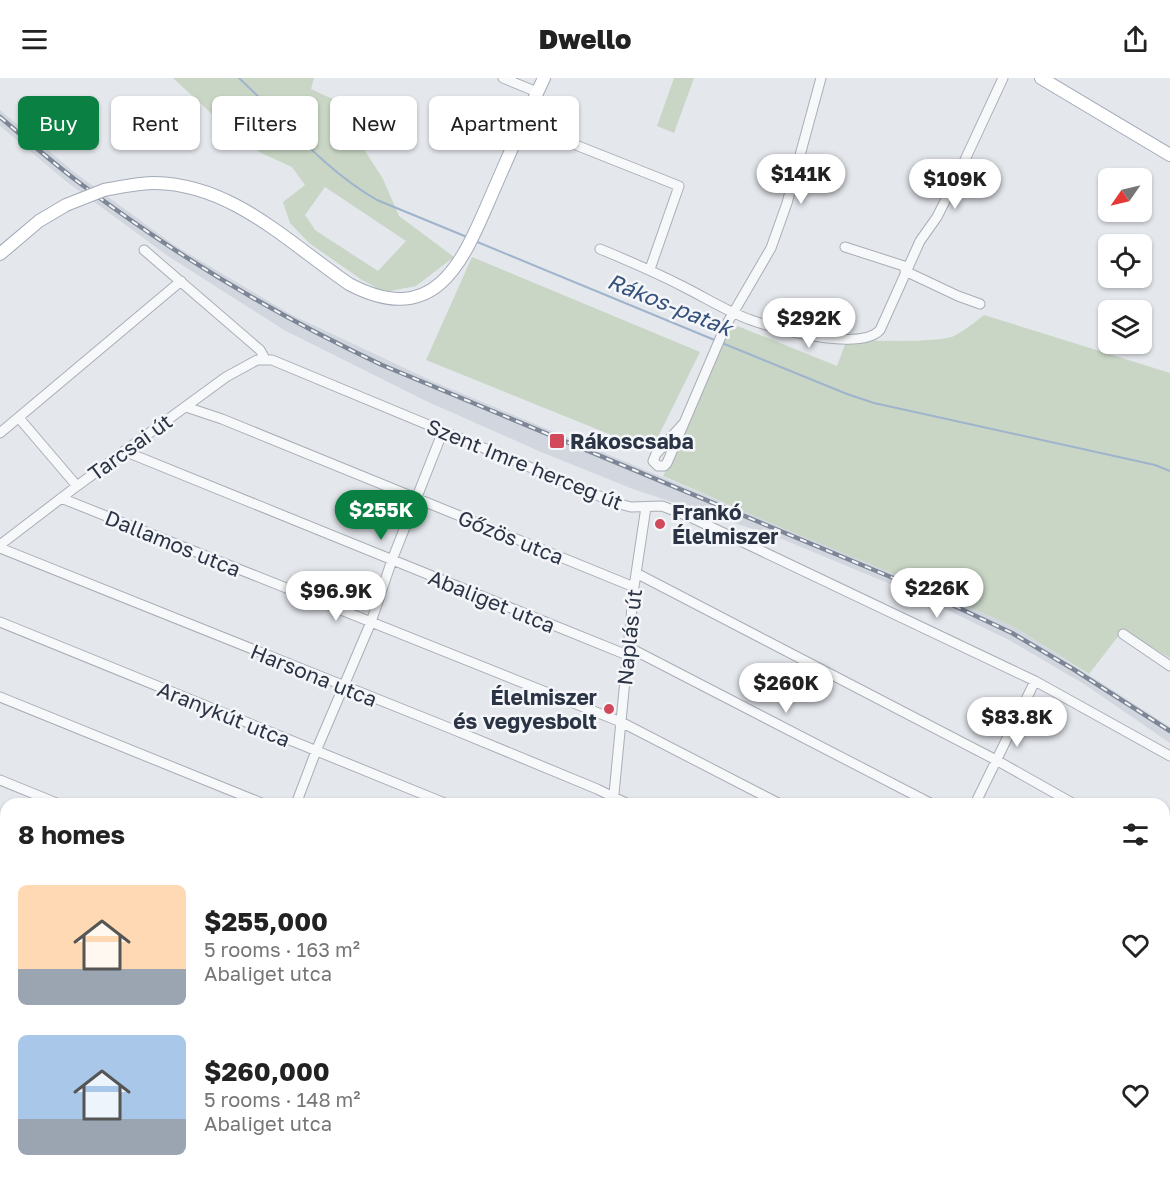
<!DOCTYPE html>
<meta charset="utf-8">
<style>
body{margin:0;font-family:"Golos Text",sans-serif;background:#f6f6f6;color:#222;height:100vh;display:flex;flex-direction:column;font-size:22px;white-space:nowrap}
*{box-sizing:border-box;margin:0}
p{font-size:20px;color:#767676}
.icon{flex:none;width:33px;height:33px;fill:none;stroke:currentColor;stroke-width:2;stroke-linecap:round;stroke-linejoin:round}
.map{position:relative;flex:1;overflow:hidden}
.panel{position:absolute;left:0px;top:720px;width:1170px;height:384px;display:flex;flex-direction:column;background:#fff;border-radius:18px 18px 0 0;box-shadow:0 2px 4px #0004}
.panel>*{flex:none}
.hud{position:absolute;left:18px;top:18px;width:600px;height:54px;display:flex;gap:12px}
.needle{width:39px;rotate:236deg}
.tools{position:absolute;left:1098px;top:90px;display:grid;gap:12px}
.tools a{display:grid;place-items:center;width:54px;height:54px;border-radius:9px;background:#fff;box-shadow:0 2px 4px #0004;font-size:30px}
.price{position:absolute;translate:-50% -51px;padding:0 14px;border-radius:21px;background:#fff;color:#222;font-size:20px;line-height:39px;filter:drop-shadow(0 2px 3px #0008)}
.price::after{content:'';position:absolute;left:50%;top:36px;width:18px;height:14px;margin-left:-9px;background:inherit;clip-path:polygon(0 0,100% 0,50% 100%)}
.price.selected{background:#0b8043;color:#fff}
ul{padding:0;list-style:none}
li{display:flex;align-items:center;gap:18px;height:150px;padding:0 18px}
li span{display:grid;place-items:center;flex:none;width:168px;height:120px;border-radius:9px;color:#555}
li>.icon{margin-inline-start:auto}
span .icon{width:72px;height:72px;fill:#fffc;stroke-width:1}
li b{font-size:26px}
h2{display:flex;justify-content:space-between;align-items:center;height:72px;padding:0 18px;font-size:26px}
.chip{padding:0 21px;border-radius:9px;background:#fff;box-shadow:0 2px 4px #0004;font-size:21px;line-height:54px}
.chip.selected{background:#0b8043;color:#fff}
header{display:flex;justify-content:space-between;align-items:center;height:78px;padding:0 18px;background:#fff;font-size:27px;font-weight:800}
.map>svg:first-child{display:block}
.built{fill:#d2d6de}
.green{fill:#c9d6c5;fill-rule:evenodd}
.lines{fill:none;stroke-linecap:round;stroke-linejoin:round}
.stream{stroke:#9fb4cc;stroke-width:2}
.minor-casing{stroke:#a9aeb7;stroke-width:11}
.major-casing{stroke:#a3abb8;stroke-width:14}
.minor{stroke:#f7f8fa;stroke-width:9}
.major{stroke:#fff;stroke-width:12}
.rail-casing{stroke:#7d8696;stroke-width:4.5}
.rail{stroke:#f4f6f9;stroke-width:2;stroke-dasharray:7;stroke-linecap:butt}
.major-bridge-casing{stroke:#a3abb8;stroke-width:14;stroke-linecap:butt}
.major-bridge{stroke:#fff;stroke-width:12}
.poi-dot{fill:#d1495b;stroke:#f4f6f9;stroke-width:2}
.labels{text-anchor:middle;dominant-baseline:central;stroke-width:5;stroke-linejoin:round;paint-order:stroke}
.poi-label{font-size:21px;font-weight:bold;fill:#2b3445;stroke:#f4f6f9;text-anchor:start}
.street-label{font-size:21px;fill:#2b3445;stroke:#f4f6f9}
.water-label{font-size:22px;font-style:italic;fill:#34527a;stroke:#f4f6f9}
</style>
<header><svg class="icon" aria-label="menu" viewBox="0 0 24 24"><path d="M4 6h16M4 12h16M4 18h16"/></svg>Dwello<svg class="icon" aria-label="share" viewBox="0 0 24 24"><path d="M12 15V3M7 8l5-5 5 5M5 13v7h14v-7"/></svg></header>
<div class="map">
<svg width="1170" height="1104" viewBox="0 0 1170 1104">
<rect width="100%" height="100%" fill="#e4e7ec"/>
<path class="built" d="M0,32l74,62 100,73 118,70 140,66 479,200 103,46 156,100v16l-86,-59 -75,-44 -90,-44 -142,-59 -144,-48 -92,-37 -115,-51 -142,-71 -116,-74 -101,-74 -67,-56z
M665,1098h126l-3,6h-124z"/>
<path class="green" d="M173,0h141l-3,11 45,21 -5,19 32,50 16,37 55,41 -38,29 -31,6 -23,-12 -53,-37 -19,-20 -7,-21 22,-17 -13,-18 -31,-14 -35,-26zM325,109l81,54 -28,30 -63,-41 -10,-15z
M674,0h20l-20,55 -17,-7z
M472,179l228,95 -49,99 -225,-91z
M984,237l186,58v285l-47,-28 -34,44 -75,-47 -103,-46 -133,-55 -115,-50 7,-13 60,-140 107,43 10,-27c17,2 93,4 107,-3 10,-5 21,-14 30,-21z"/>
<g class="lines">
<path class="stream" d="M239,0c44,41 85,92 138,122l90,37
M475,163l242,100
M722,265l125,51 27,9 281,62 15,6"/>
<defs>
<path id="minor" d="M503,0l34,14
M523,46l156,62 -29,83
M845,169l62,20
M600,171c29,12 57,24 84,38 22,11 44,25 67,33 25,9 109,32 129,10l40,-89 17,-24 20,-40 46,-99
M144,172l116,100 5,9
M905,193l53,25 22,8
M186,329l36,12 412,168
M19,340l58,68
M683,346l-27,30 -3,7 5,5h6l3,-3 58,-136 46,-79 16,-45 34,-125
M0,355l181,-152
M124,373l503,204
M61,420l560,224 159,82
M0,467l77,-59 149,-109 31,-17h15l344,143 15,4 31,-1 26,10 347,165 135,75
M0,470l452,181 145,60 31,15
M636,495l360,187 78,44
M0,544l447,182
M1123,556l47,32
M628,569l304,157
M0,619l264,107
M0,702l59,24
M296,726l20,-53 55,-129 21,-62 51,-129
M613,726l21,-217 12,-80
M975,726l60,-123
M1164,777l6,3
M0,792l6,2
M1164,858l6,4
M0,879l6,2
M1164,940l6,3
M0,1018l6,6
M1164,1020l6,4
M1164,1073l6,-13
M80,1098l6,6
M155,1098l6,6
M250,1098l6,6
M343,1098l6,6
M905,1098l12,6
M1060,1098l10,5
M100,1104l5,-6
M438,1104l6,-6
M572,1104l1,-6
M657,1104l1,-6
M792,1104l3,-6
M1149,1104l3,-6"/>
<path id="major" d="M1041,0l129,77
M104,112c17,-3 34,-7 51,-7 77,1 134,60 194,101 91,48 116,-29 146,-97 16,-37 32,-73 49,-109
M0,176l39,-33 27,-16"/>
</defs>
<use href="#minor" class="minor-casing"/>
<use href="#major" class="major-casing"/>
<use href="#minor" class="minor"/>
<use href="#major" class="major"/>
<defs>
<path id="rail" d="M0,39c27,23 53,46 81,67 94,71 194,131 301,181l528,220 102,48 61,36 97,62"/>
</defs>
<use href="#rail" class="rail-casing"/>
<use href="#rail" class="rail"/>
<defs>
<path id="major-bridge" d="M66,127l38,-15"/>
</defs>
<use href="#major-bridge" class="major-bridge-casing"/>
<use href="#major-bridge" class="major-bridge"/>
</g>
<g class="poi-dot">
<rect x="549" y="355" width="16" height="16" rx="3"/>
<circle cx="660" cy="446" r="6"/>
<circle cx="609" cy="631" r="6"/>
</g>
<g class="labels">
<g class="poi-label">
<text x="570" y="363">Rákoscsaba</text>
<text x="672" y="434">Frankó<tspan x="672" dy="24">Élelmiszer</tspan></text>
<text x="597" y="619" text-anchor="end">Élelmiszer<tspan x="597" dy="24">és vegyesbolt</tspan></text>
</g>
<g class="street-label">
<text transform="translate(130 369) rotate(-36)">Tarcsai út</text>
<text transform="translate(525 386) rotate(22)">Szent Imre herceg út</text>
<text transform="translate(511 459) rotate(22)">Gőzös utca</text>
<text transform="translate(173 465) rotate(22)">Dallamos utca</text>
<text transform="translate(492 523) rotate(22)">Abaliget utca</text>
<text transform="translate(629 559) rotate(-84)">Naplás út</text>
<text transform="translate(314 597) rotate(22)">Harsona utca</text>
<text transform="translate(224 636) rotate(22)">Aranykút utca</text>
</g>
<g class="water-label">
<text transform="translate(670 226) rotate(22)">Rákos-patak</text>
</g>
</g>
</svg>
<div class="tools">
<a><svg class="needle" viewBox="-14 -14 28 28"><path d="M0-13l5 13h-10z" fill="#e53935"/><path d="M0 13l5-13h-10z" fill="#767676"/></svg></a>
<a><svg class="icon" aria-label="locate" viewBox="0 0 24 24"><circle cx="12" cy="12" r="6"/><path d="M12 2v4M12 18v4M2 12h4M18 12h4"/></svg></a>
<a><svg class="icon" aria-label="layers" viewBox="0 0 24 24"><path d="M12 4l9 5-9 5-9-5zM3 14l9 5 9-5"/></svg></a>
</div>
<b class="price" style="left:801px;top:127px">$141K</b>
<b class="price" style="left:955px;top:132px">$109K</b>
<b class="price" style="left:809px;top:271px">$292K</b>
<b class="price selected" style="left:381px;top:463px">$255K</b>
<b class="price" style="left:937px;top:541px">$226K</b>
<b class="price" style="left:336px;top:544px">$96.9K</b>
<b class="price" style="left:786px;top:636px">$260K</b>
<b class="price" style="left:1017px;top:670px">$83.8K</b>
<div class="hud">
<a class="chip selected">Buy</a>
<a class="chip">Rent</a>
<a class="chip">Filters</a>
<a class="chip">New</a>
<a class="chip">Apartment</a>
</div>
<section class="panel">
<h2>8 homes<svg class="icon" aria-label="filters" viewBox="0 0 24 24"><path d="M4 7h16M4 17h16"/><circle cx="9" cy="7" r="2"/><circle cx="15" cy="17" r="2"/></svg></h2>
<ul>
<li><span style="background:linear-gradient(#ffd9b3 70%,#9aa5b1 0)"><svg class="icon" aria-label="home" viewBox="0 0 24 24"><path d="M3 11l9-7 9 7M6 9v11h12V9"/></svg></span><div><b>$255,000</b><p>5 rooms · 163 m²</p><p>Abaliget utca</p></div><svg class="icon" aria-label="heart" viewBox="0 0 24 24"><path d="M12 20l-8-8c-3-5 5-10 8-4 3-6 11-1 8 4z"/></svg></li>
<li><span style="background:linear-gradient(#a9c7e8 70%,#9aa5b1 0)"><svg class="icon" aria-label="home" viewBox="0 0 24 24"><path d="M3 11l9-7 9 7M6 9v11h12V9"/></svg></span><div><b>$260,000</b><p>5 rooms · 148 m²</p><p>Abaliget utca</p></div><svg class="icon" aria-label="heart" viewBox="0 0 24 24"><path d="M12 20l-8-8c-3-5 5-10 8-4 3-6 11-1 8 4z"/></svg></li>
</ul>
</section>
</div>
